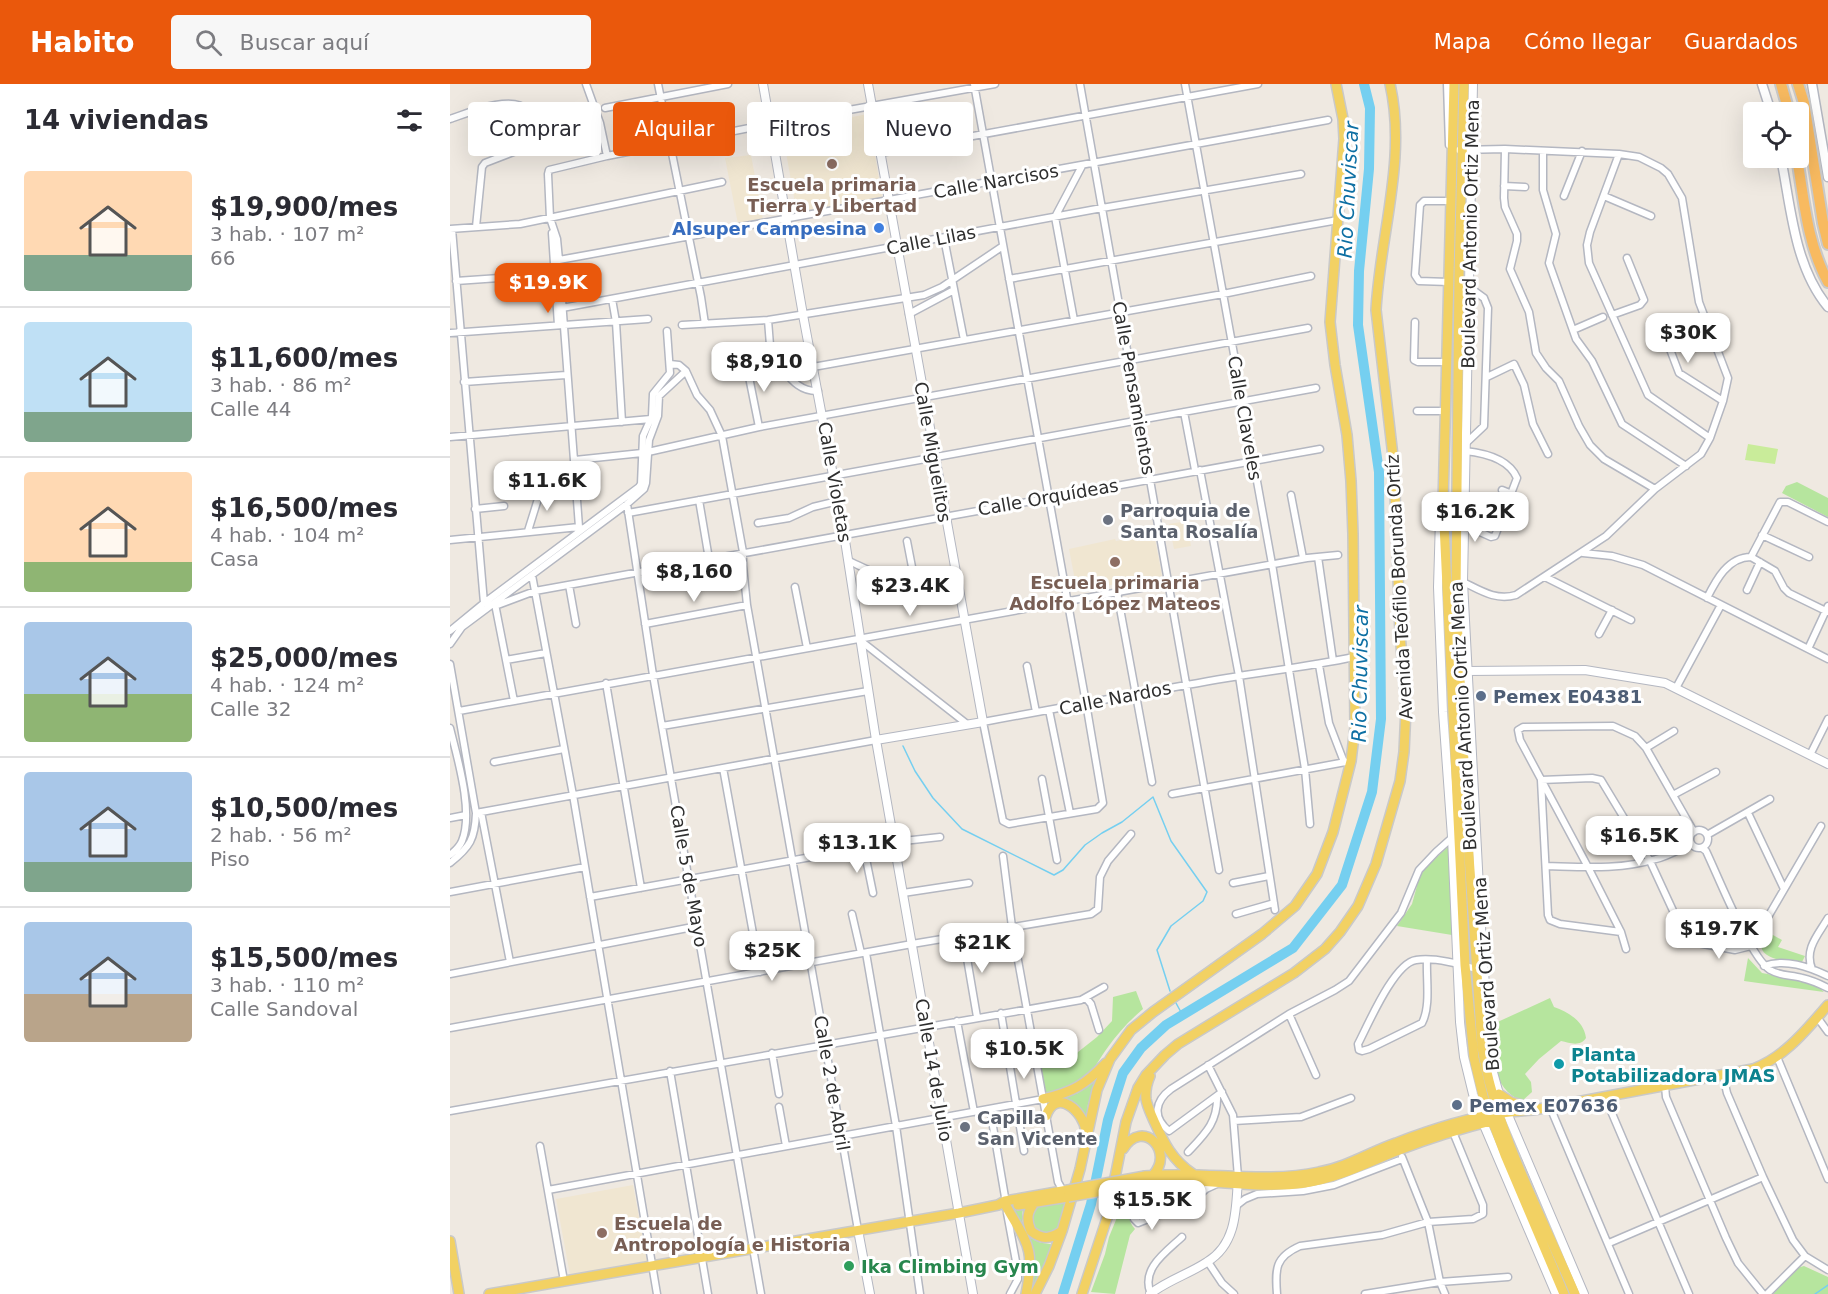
<!DOCTYPE html>
<html lang="es">
<meta charset="utf-8">
<style>
body{margin:0;font-family:"DejaVu Sans",sans-serif;background:#f7f7f7;color:#2b2b33;height:100vh;display:flex;flex-direction:column;font-size:22px;white-space:nowrap}
*{box-sizing:border-box;margin:0}
p{font-size:20px;color:#7c7c81}
.icon{flex:none;width:33px;height:33px;fill:none;stroke:currentColor;stroke-width:2;stroke-linecap:round;stroke-linejoin:round}
.map{position:relative;flex:1;overflow:hidden}
.sheet{display:flex;flex-direction:column;background:#fff;width:450px}
.sheet>*{flex:none}
.hud{position:absolute;left:18px;top:18px;width:570px;height:54px;display:flex;gap:12px}
.tools{position:absolute;left:1293px;top:18px;display:grid;gap:12px}
.tools a{display:grid;place-items:center;width:66px;height:66px;border-radius:6px;background:#fff;box-shadow:0 6px 24px #0002;font-size:30px}
.price{position:absolute;translate:-50% -51px;padding:0 14px;border-radius:12px;background:#fff;color:#222;font-size:20px;line-height:39px;filter:drop-shadow(0 2px 3px #0008)}
.price::after{content:'';position:absolute;left:50%;top:36px;width:18px;height:14px;margin-left:-9px;background:inherit;clip-path:polygon(0 0,100% 0,50% 100%)}
.price.selected{background:#ea580c;color:#fff}
ul{padding:0;list-style:none}
li{display:flex;align-items:center;gap:18px;height:150px;padding:0 24px}
li+li{border-top:2px solid #e1e1e2}
li span{display:grid;place-items:center;flex:none;width:168px;height:120px;border-radius:6px;color:#555}
li>.icon{margin-inline-start:auto}
span .icon{width:72px;height:72px;fill:#fffc;stroke-width:1}
li b{font-size:26px}
h2{display:flex;justify-content:space-between;align-items:center;height:72px;padding:0 24px;font-size:26px}
.pill{padding:0 21px;border-radius:6px;background:#fff;box-shadow:0 6px 24px #0002;font-size:21px;line-height:54px}
.pill.selected{background:#ea580c;color:#fff}
header{display:flex;align-items:center;gap:36px;box-sizing:border-box;height:84px;padding:0 30px;background:#ea580c;color:#fff}
header strong{font-size:28px}
nav{display:flex;gap:33px;margin-inline-start:auto;font-size:21px}
.search{width:420px;height:54px;background:#f7f7f7;display:flex;align-items:center;gap:15px;box-sizing:border-box;padding:0 21px;border-radius:6px;color:#7c7c81;font-size:22px}
main{display:flex;flex:1;min-height:0}
.map>svg:first-child{display:block}
.education{fill:#f0e6d1}
.green{fill:#b6e59e}
.pitch{fill:#c9ec9a}
.lines{fill:none;stroke-linecap:round;stroke-linejoin:round}
.stream{stroke:#75cff0;stroke-width:1.5}
.river{stroke:#75cff0;stroke-width:10}
.minor-casing{stroke:#b4b7c1;stroke-width:9}
.tertiary-casing{stroke:#b4b7c1;stroke-width:10}
.secondary-casing{stroke:#b4b7c1;stroke-width:11}
.primary-casing{stroke:#c9c9c9;stroke-width:12}
.trunk-casing{stroke:#c9c9c9;stroke-width:14}
.minor{stroke:#fff;stroke-width:6}
.tertiary{stroke:#fff;stroke-width:8}
.secondary{stroke:#fff;stroke-width:8}
.primary{stroke:#f2d163;stroke-width:9}
.trunk{stroke:#f8ba60;stroke-width:10}
.primary-bridge-casing{stroke:#c9c9c9;stroke-width:12;stroke-linecap:butt}
.primary-bridge{stroke:#f2d163;stroke-width:9}
.education-dot{fill:#8d6e63;stroke:#fff;stroke-width:2}
.shop-dot{fill:#3f7fe0;stroke:#fff;stroke-width:2}
.worship-dot{fill:#6b7280;stroke:#fff;stroke-width:2}
.service-dot{fill:#5c6f8a;stroke:#fff;stroke-width:2}
.culture-dot{fill:#0f9aa8;stroke:#fff;stroke-width:2}
.leisure-dot{fill:#2e9e5b;stroke:#fff;stroke-width:2}
.labels{text-anchor:middle;dominant-baseline:central;stroke-width:6;stroke-linejoin:round;paint-order:stroke}
.street-label{font-size:18px;fill:#2e2e2e;stroke:#fff}
.education-label{font-size:18px;font-weight:bold;fill:#785e54;stroke:#fff}
.shop-label{font-size:18px;font-weight:bold;fill:#366cbe;stroke:#fff;text-anchor:end}
.worship-label{font-size:18px;font-weight:bold;fill:#5b616d;stroke:#fff;text-anchor:start}
.service-label{font-size:18px;font-weight:bold;fill:#4e5e75;stroke:#fff;text-anchor:start}
.culture-label{font-size:18px;font-weight:bold;fill:#0d838f;stroke:#fff;text-anchor:start}
.leisure-label{font-size:18px;font-weight:bold;fill:#27864d;stroke:#fff;text-anchor:start}
.water-label{font-size:20px;font-style:italic;fill:#0d6fa3;stroke:#fff}
</style>
<header>
<strong>Habito</strong>
<div class="search"><svg class="icon" aria-label="search" viewBox="0 0 24 24"><circle cx="10" cy="10" r="6"/><path d="M15 15l6 6"/></svg>Buscar aquí</div>
<nav><a>Mapa</a><a>Cómo llegar</a><a>Guardados</a></nav>
</header>
<main>
<section class="sheet">
<h2>14 viviendas<svg class="icon" aria-label="filters" viewBox="0 0 24 24"><path d="M4 7h16M4 17h16"/><circle cx="9" cy="7" r="2"/><circle cx="15" cy="17" r="2"/></svg></h2>
<ul>
<li><span style="background:linear-gradient(#ffd9b3 70%,#7fa58c 0)"><svg class="icon" aria-label="home" viewBox="0 0 24 24"><path d="M3 11l9-7 9 7M6 9v11h12V9"/></svg></span><div><b>$19,900/mes</b><p>3 hab. · 107 m²</p><p>66</p></div></li>
<li><span style="background:linear-gradient(#bfe0f5 75%,#7fa58c 0)"><svg class="icon" aria-label="home" viewBox="0 0 24 24"><path d="M3 11l9-7 9 7M6 9v11h12V9"/></svg></span><div><b>$11,600/mes</b><p>3 hab. · 86 m²</p><p>Calle 44</p></div></li>
<li><span style="background:linear-gradient(#ffd9b3 75%,#8fb573 0)"><svg class="icon" aria-label="home" viewBox="0 0 24 24"><path d="M3 11l9-7 9 7M6 9v11h12V9"/></svg></span><div><b>$16,500/mes</b><p>4 hab. · 104 m²</p><p>Casa</p></div></li>
<li><span style="background:linear-gradient(#a9c7e8 60%,#8fb573 0)"><svg class="icon" aria-label="home" viewBox="0 0 24 24"><path d="M3 11l9-7 9 7M6 9v11h12V9"/></svg></span><div><b>$25,000/mes</b><p>4 hab. · 124 m²</p><p>Calle 32</p></div></li>
<li><span style="background:linear-gradient(#a9c7e8 75%,#7fa58c 0)"><svg class="icon" aria-label="home" viewBox="0 0 24 24"><path d="M3 11l9-7 9 7M6 9v11h12V9"/></svg></span><div><b>$10,500/mes</b><p>2 hab. · 56 m²</p><p>Piso</p></div></li>
<li><span style="background:linear-gradient(#a9c7e8 60%,#b9a48a 0)"><svg class="icon" aria-label="home" viewBox="0 0 24 24"><path d="M3 11l9-7 9 7M6 9v11h12V9"/></svg></span><div><b>$15,500/mes</b><p>3 hab. · 110 m²</p><p>Calle Sandoval</p></div></li>
</ul>
</section>
<div class="map">
<svg width="1378" height="1210" viewBox="0 0 1378 1210">
<rect width="100%" height="100%" fill="#efe9e1"/>
<path class="education" d="M418,30l14,83 -85,17 -15,-84z
M301,71l12,65 -25,4 -13,-66z
M737,437l4,25 -17,3 -5,-25z
M704,450l8,42 -85,15 -8,-42 46,-10 1,2z
M183,1101l14,76 -77,14 -14,-76z"/>
<path class="green" d="M1347,398l31,16v19l-46,-24 4,-7z
M998,763l4,88 -55,-9 15,-22 9,-33z
M1314,846l18,10 -4,7 27,9 -4,8c-22,-5 -50,-4 -37,-34z
M1298,874l14,15 51,9 11,10 -80,-11z
M686,907l7,18c-14,12 -25,24 -35,38 -9,12 -14,25 -27,33 -10,7 -23,10 -35,13l-5,-27 32,-10 24,-19 15,-16 1,-24z
M1100,914l4,9c14,5 30,14 32,31 -6,9 -16,5 -25,3l-22,18 -14,15 6,8 1,10 -10,9c-32,-13 -27,-46 -31,-76z
M648,994l-10,26 -2,17c-8,-23 -19,-22 -39,-18l31,-10z
M688,1111v4c-9,8 -12,21 -3,30l-5,6 -15,59 -24,-2 14,-38 4,-17 11,-27z
M618,1118c-6,17 -5,30 -25,32 -7,-4 -12,-7 -11,-15 1,-18 22,-16 36,-17z
M573,1122h1c-5,16 -1,30 15,36 5,2 10,1 14,3l-23,49 3,-24 -20,-61z
M1354,1182l24,11v17h-55l24,-26z"/>
<path class="pitch" d="M1298,360l30,5 -3,15 -30,-4z"/>
<g class="lines">
<path class="stream" d="M453,662l12,25 18,27 29,31 92,46 9,-5 22,-25 17,-12 20,-11 31,-25 18,44 36,51 -4,9 -32,25 -14,24 13,41
M726,919l6,11
M1365,1210l13,-9"/>
<path class="river" d="M613,1210l28,-90 17,-84 15,-47 18,-25 25,-23 127,-77 49,-63 30,-93 9,-73 -2,-247 -21,-147 1,-54 10,-102 1,-61 -6,-24"/>
<defs>
<path id="minor" d="M136,0l14,39 7,33
M208,0l43,213 4,27
M524,0l112,619 17,100 -6,6 -88,15 -6,-3 -20,-99c81,-15 162,-30 244,-44 42,-7 85,-12 127,-21
M630,0l139,786
M735,0l87,480 33,205 5,55
M997,0l2,61
M155,24l123,-24
M0,35c18,-6 62,-25 77,-9 4,4 5,9 6,13 2,7 5,12 4,18l-3,3 -49,19 -3,4 -6,60
M1055,65l-1,49 1,9 12,27v7l-7,28 19,43 7,41 10,15 13,13 20,45 11,19 14,14 51,30
M1009,66l46,-1 114,5 20,3 22,11 7,6 14,24 17,104 29,76 -5,23 -13,37 -9,16 -46,35 -49,47 -90,59c-21,6 -36,-5 -55,-14
M1093,67v39l13,44 -7,29 27,76 16,22 30,63 64,42
M430,69l378,-69
M1169,70l-29,78 -3,13 2,18 59,132 62,43
M1054,102l21,1
M1114,112l18,-45
M1154,112l47,20
M0,145l70,-5 202,-42
M2,145l32,374
M102,149l6,92
M494,154l20,102
M109,176l769,-140
M559,195l329,-59
M6,197l98,-7
M999,198l-30,-1 -4,-6 5,-70 4,-4h27
M162,215l4,23 6,100
M112,224l540,-100 199,-34
M459,230l45,-24
M1162,231l28,-10 4,-5 -17,-42
M318,236l3,38
M624,236l-19,-103 27,-51
M965,238l-1,38 4,2h29
M1210,239l19,50 44,28
M232,241l86,-5 156,-25 18,-8 61,-41
M1123,246l30,-13
M0,249l198,-14
M277,266l11,3 24,-2c22,11 28,41 56,40
M296,278l13,65
M220,280l9,1 7,6 11,24 13,15 12,26 21,116v14l4,39 111,625
M363,283l410,-73 88,-18
M1037,293l27,-13 10,21 9,39 15,30
M14,298l102,-7
M967,327h29
M734,328l11,58
M0,353l201,-18
M1015,360l19,-18 4,-118 -4,-10 -15,-11
M198,368l111,-25 549,-99
M125,376l67,-7
M750,386l39,206 36,234
M1052,406l10,4
M841,411l12,63
M249,416l10,59
M177,420l26,171 108,619
M25,425l29,-3
M178,429l688,-125
M308,439l31,-5 24,-11 25,-6
M1014,441l27,12 4,-1 22,-58c-8,-19 -33,-25 -52,-27
M129,443l-20,-267 -2,-21 -7,-21 -2,-44 1,-4 58,-14 163,-32 225,-40
M78,447l14,-45
M1312,451l47,22
M0,456l129,-13 3,2
M1133,469l29,3 31,9 185,94
M868,473l15,104
M1301,473l29,-55h8l40,20
M399,477c18,8 42,23 61,14l2,-8 -5,-26
M82,491l41,220 84,499
M1095,493l86,43
M119,501l7,39
M345,503l12,61
M1297,506l13,-28
M667,508l35,190
M1257,514c9,-18 21,-41 44,-41l24,14 9,17 5,5 39,19
M45,520l19,97
M45,522l40,-15 785,-142
M195,540l102,-19
M0,547l34,-28 155,-116 2,-3 2,-48 9,-20 1,-22 17,-21 -3,-42
M1149,550l13,-24
M411,557l106,83
M0,560l12,-17 165,-123 17,-15 2,-6 3,-43 9,-24 1,-20 27,-25
M1358,565l20,-43
M56,576l40,-7
M0,580l26,149c-1,26 -6,34 -26,50
M869,581l10,58 15,39
M577,582l9,46
M156,599l35,205
M1226,604l45,-83
M599,626l21,103
M9,627l848,-153 31,-3
M212,642l206,-35
M0,644c7,29 24,84 12,113 -2,5 -7,10 -12,14
M1196,664l28,-17
M1360,671l18,-36
M44,678l70,-13
M273,684l37,204
M592,695l15,81
M722,710l179,-33
M1223,711l43,-23
M31,728l29,150
M26,729l400,-73
M1298,729l36,76
M0,734l16,-3
M1240 755a9 9 0 1 1 18 0a9 9 0 1 1-18 0Z
M1257,751l63,-36
M1252,764l4,3c12,25 44,106 64,119 10,6 21,5 32,8 9,2 18,6 26,10
M414,765l9,44
M553,772l9,71 46,255 5,9
M1097,782c36,1 74,4 109,-7 12,-3 24,-10 35,-15
M783,799l36,-7
M0,808l135,-25
M453,809l66,-10
M140,813l304,-55 46,-5
M402,830l9,39
M786,830l38,-11
M1171,848l-61,-8 -10,-4 -2,-5 -7,-135 51,-2 9,2 49,81 37,80 48,9 16,-4
M513,851l14,82
M1301,862l70,-120
M1176,865l-5,-17 -33,-65 -68,-127 -2,-10 5,-3 90,-1 22,10 11,12 48,84
M416,869l30,173 24,168
M977,876c-1,19 4,46 -5,63l-53,26 -7,2 -3,-1 -1,-6c10,-19 36,-81 58,-84 17,-3 44,4 60,9
M1314,882c21,-8 45,1 64,10
M1362,885c-8,-20 6,-34 16,-51
M0,890l248,-48
M636,914l5,6 8,26
M551,929l23,138
M839,930l27,61
M1367,933l11,15
M507,937l17,91
M0,944l462,-84 179,-30 7,-5 2,-32 8,-16 23,-27
M322,969l7,41
M1327,973l51,122
M758,981l25,50 5,62
M220,987l38,223
M1273,991l4,18 36,84 30,63 12,16 23,14
M1215,1002l1,11 60,141 12,25 25,31
M772,1008l-53,39c-17,-14 -14,-30 2,-42l118,-75 46,-24 14,-9 52,-68 18,-43 17,-18 19,-17
M1155,1013l84,197
M329,1023l7,39
M1100,1023l79,187
M540,1025l16,94
M0,1027l631,-111 23,-13
M784,1037l67,-4 50,-19
M90,1062l24,135
M738,1068c17,-18 30,-30 29,-56
M952,1073l26,65 12,60 5,12
M98,1106l495,-91
M690,1120l-6,15 4,4 53,-21 15,-13 13,-6
M786,1122l9,-7 12,-5 46,-3 31,-6 68,-26
M557,1129l11,59v7l-8,15
M1159,1159l154,-66
M758,1178l14,21 12,11
M701,1210c-11,-25 15,-42 31,-57
M827,1210c-2,-25 -2,-37 23,-48l82,-11 46,-13 45,-3 10,-5v-9l-30,-73
M915,1210l75,-12 68,-5
M1317,1210l38,-38"/>
<path id="tertiary" d="M313,0l40,231 41,219 32,206 97,554
M418,0l115,638 -107,18
M1023,0l-10,498 19,363 9,120 8,29 85,200
M990,435l-2,68 5,125 9,125 8,185 4,35 9,37 10,29 73,171
M1016,587l119,-1 80,13 163,81
M408,1146l12,64
M700,1210c18,-14 39,-20 57,-32 30,-18 29,-53 31,-84"/>
<path id="secondary" d="M1312,0l9,28
M1362,0l16,93
M1331,74c10,49 13,108 47,149"/>
<path id="primary" d="M1004,0l-11,419 22,462 9,93 9,38 22,59 59,139
M1014,0l-5,190 -3,323 11,229 15,221c13,83 60,170 93,247
M700,992c-3,7 -5,14 -4,23 1,7 5,15 8,22 10,22 18,39 39,53
M1049,1010l12,8 22,6
M593,1015c30,-7 42,-14 63,-36
M596,1032c10,-29 38,-5 40,16
M673,1065c20,-32 52,3 30,26
M695,1092c58,-6 117,8 174,-4 28,-5 51,-20 77,-29 34,-13 70,-25 106,-30 12,-2 25,-2 37,-4l214,-40c32,-12 53,-39 75,-64
M691,1100c54,-10 109,7 164,-1 34,-5 63,-21 94,-33 31,-12 64,-22 96,-30
M585,1118c-8,10 -9,17 -4,29 11,9 20,8 31,0
M568,1121l50,-8
M556,1122c22,39 29,42 20,88
M658,1132c11,-15 24,-24 42,-29
M0,1157l9,53
M39,1210l470,-81 39,-8 7,-4 63,-11
M585,1210l14,-28 13,-35 18,-62 17,-79 13,-31 21,-29 22,-18 109,-78 33,-28 22,-32 16,-42 18,-71 4,-34 -2,-193 -2,-53 -4,-46 -12,-70 -5,-43 14,-183 -1,-20 -7,-35
M632,1210l25,-76 19,-96 12,-34 8,-13 19,-20 13,-11 116,-71 31,-24 15,-17 18,-26 18,-42 24,-83 4,-29 2,-44 -6,-75 -6,-168 -18,-155c4,-75 31,-151 14,-226"/>
<path id="trunk" d="M1331,0l8,28
M1348,0l6,19 19,120 5,21
M1347,74c7,41 10,86 31,124"/>
</defs>
<use href="#minor" class="minor-casing"/>
<use href="#tertiary" class="tertiary-casing"/>
<use href="#secondary" class="secondary-casing"/>
<use href="#primary" class="primary-casing"/>
<use href="#trunk" class="trunk-casing"/>
<use href="#minor" class="minor"/>
<use href="#tertiary" class="tertiary"/>
<use href="#secondary" class="secondary"/>
<use href="#primary" class="primary"/>
<use href="#trunk" class="trunk"/>
<defs>
<path id="primary-bridge" d="M618,1106l77,-14
M618,1113l73,-13"/>
</defs>
<use href="#primary-bridge" class="primary-bridge-casing"/>
<use href="#primary-bridge" class="primary-bridge"/>
</g>
<g class="education-dot">
<circle cx="382" cy="80" r="6"/>
<circle cx="665" cy="478" r="6"/>
<circle cx="152" cy="1149" r="6"/>
</g>
<circle class="shop-dot" cx="429" cy="144" r="6"/>
<g class="worship-dot">
<circle cx="658" cy="436" r="6"/>
<circle cx="515" cy="1043" r="6"/>
</g>
<g class="service-dot">
<circle cx="1031" cy="612" r="6"/>
<circle cx="1007" cy="1021" r="6"/>
</g>
<circle class="culture-dot" cx="1109" cy="980" r="6"/>
<circle class="leisure-dot" cx="399" cy="1182" r="6"/>
<g class="labels">
<g class="street-label">
<text transform="translate(546 97) rotate(-10)">Calle Narcisos</text>
<text transform="translate(1020 150) rotate(-89)">Boulevard Antonio Ortiz Mena</text>
<text transform="translate(481 156) rotate(-11)">Calle Lilas</text>
<text transform="translate(684 304) rotate(80)">Calle Pensamientos</text>
<text transform="translate(795 334) rotate(80)">Calle Claveles</text>
<text transform="translate(483 368) rotate(80)">Calle Miguelitos</text>
<text transform="translate(385 398) rotate(80)">Calle Violetas</text>
<text transform="translate(598 413) rotate(-10)">Calle Orquídeas</text>
<text transform="translate(949 503) rotate(-93)">Avenida Teófilo Borunda Ortíz</text>
<text transform="translate(665 614) rotate(-11)">Calle Nardos</text>
<text transform="translate(1013 632) rotate(-93)">Boulevard Antonio Ortiz Mena</text>
<text transform="translate(239 792) rotate(80)">Calle 5 de Mayo</text>
<text transform="translate(1036 890) rotate(-94)">Boulevard Ortiz Mena</text>
<text transform="translate(484 986) rotate(80)">Calle 14 de Julio</text>
<text transform="translate(382 999) rotate(80)">Calle 2 de Abril</text>
</g>
<g class="education-label">
<text x="382" y="100">Escuela primaria<tspan x="382" dy="21">Tierra y Libertad</tspan></text>
<text x="665" y="498">Escuela primaria<tspan x="665" dy="21">Adolfo López Mateos</tspan></text>
<text x="164" y="1139" text-anchor="start">Escuela de<tspan x="164" dy="21">Antropología e Historia</tspan></text>
</g>
<g class="shop-label">
<text x="417" y="144">Alsuper Campesina</text>
</g>
<g class="worship-label">
<text x="670" y="426">Parroquia de<tspan x="670" dy="21">Santa Rosalía</tspan></text>
<text x="527" y="1033">Capilla<tspan x="527" dy="21">San Vicente</tspan></text>
</g>
<g class="service-label">
<text x="1043" y="612">Pemex E04381</text>
<text x="1019" y="1021">Pemex E07636</text>
</g>
<g class="culture-label">
<text x="1121" y="970">Planta<tspan x="1121" dy="21">Potabilizadora JMAS</tspan></text>
</g>
<g class="leisure-label">
<text x="411" y="1182">Ika Climbing Gym</text>
</g>
<g class="water-label">
<text transform="translate(898 106) rotate(-87)">Rio Chuviscar</text>
<text transform="translate(910 590) rotate(-89)">Rio Chuviscar</text>
</g>
</g>
</svg>
<div class="tools">
<a><svg class="icon" aria-label="locate" viewBox="0 0 24 24"><circle cx="12" cy="12" r="6"/><path d="M12 2v4M12 18v4M2 12h4M18 12h4"/></svg></a>
</div>
<b class="price selected" style="left:98px;top:230px">$19.9K</b>
<b class="price" style="left:1238px;top:280px">$30K</b>
<b class="price" style="left:314px;top:309px">$8,910</b>
<b class="price" style="left:97px;top:428px">$11.6K</b>
<b class="price" style="left:1025px;top:459px">$16.2K</b>
<b class="price" style="left:244px;top:519px">$8,160</b>
<b class="price" style="left:460px;top:533px">$23.4K</b>
<b class="price" style="left:1189px;top:783px">$16.5K</b>
<b class="price" style="left:407px;top:790px">$13.1K</b>
<b class="price" style="left:1269px;top:876px">$19.7K</b>
<b class="price" style="left:532px;top:890px">$21K</b>
<b class="price" style="left:322px;top:898px">$25K</b>
<b class="price" style="left:574px;top:996px">$10.5K</b>
<b class="price" style="left:702px;top:1147px">$15.5K</b>
<div class="hud">
<a class="pill">Comprar</a>
<a class="pill selected">Alquilar</a>
<a class="pill">Filtros</a>
<a class="pill">Nuevo</a>
</div>
</div>
</main>
